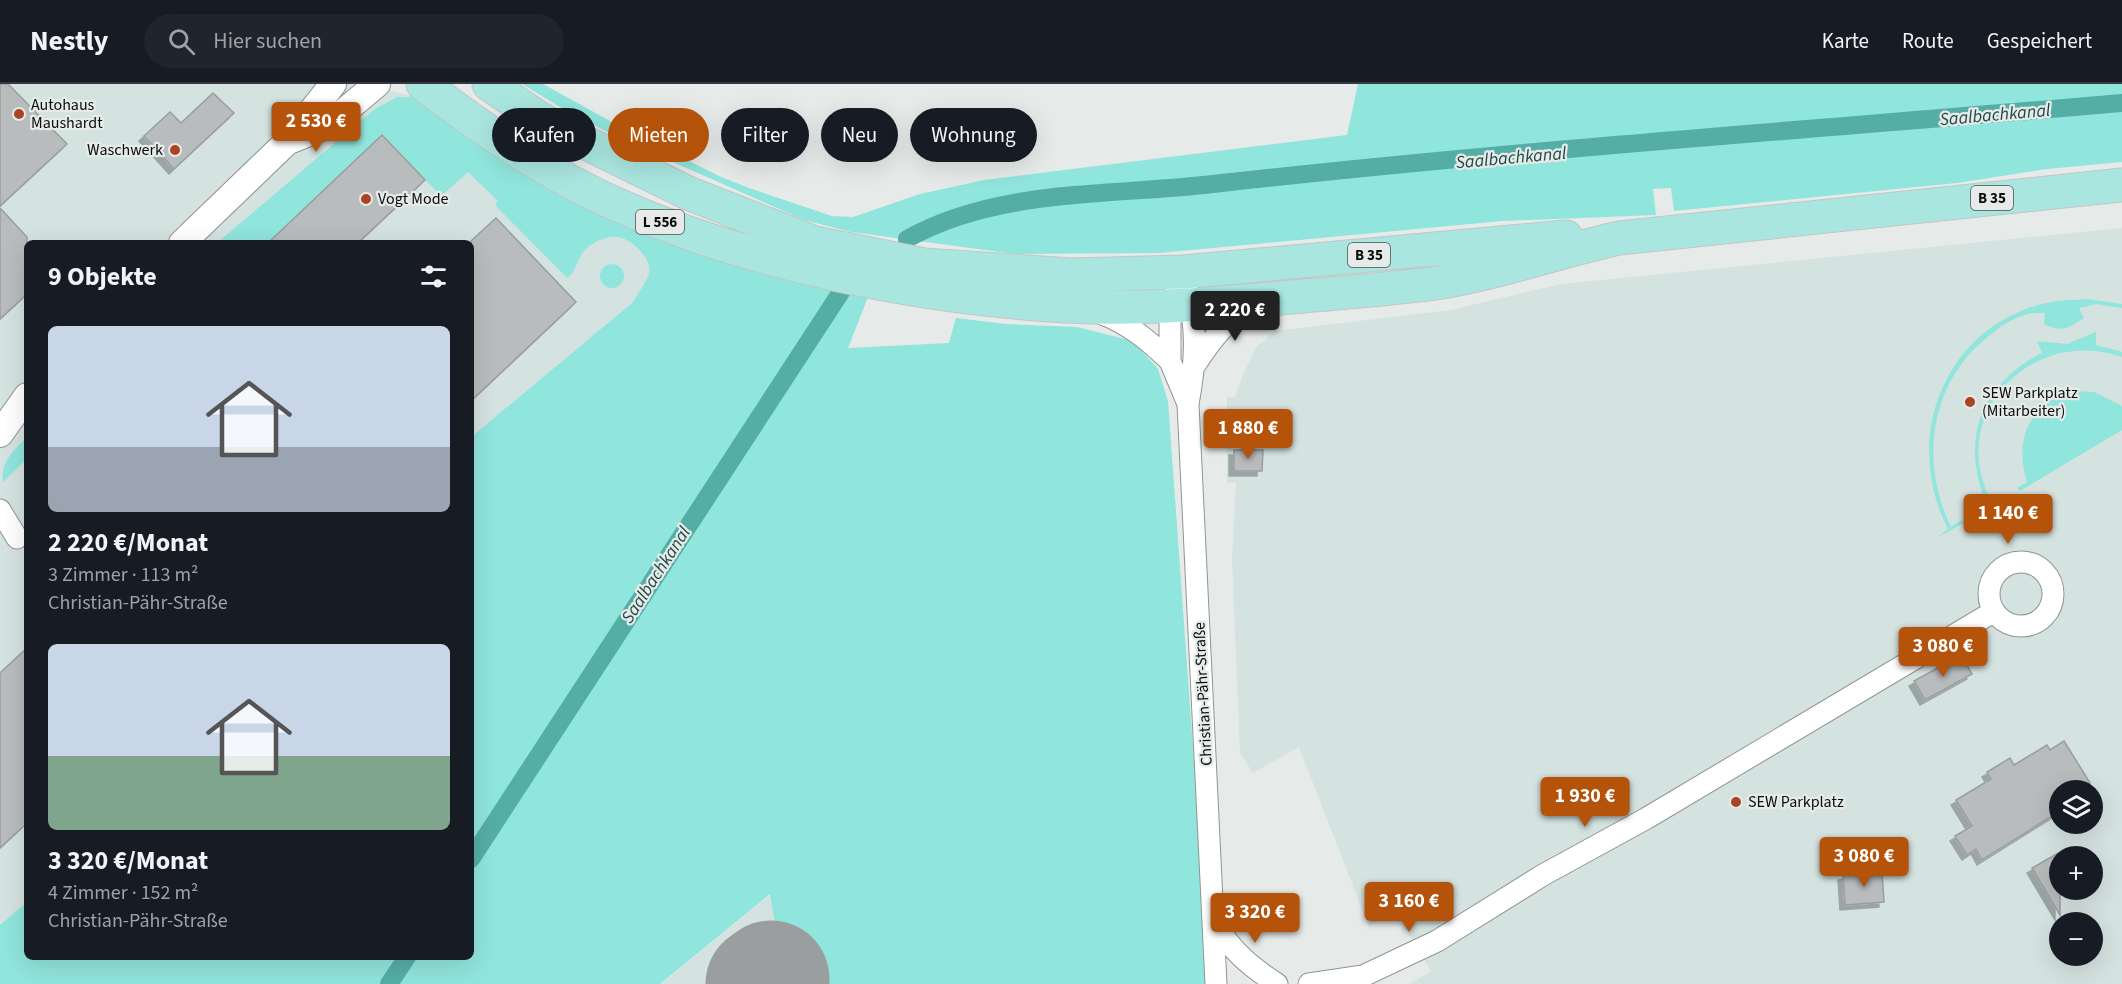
<!DOCTYPE html>
<html lang="de">
<meta charset="utf-8">
<style>
body{margin:0;font-family:"Source Sans 3",sans-serif;background:#20242c;color:#f1f3f6;height:100vh;display:flex;flex-direction:column;font-size:22px;white-space:nowrap}
*{box-sizing:border-box;margin:0}
p{font-size:20px;color:#9ea1a6}
.icon{flex:none;width:33px;height:33px;fill:none;stroke:currentColor;stroke-width:2;stroke-linecap:round;stroke-linejoin:round}
.map{position:relative;flex:1;overflow:hidden}
.side{position:absolute;left:24px;top:156px;width:450px;height:720px;display:flex;flex-direction:column;background:#171b24;border-radius:9px;box-shadow:0 6px 24px #0002}
.side>*{flex:none}
.top-card{position:absolute;left:492px;top:24px;width:570px;height:54px;display:flex;gap:12px}
.tools{position:absolute;left:2049px;top:696px;display:grid;gap:12px}
.tools a{display:grid;place-items:center;width:54px;height:54px;border-radius:50%;background:#171b24;box-shadow:0 6px 24px #0002;font-size:30px}
.price{position:absolute;translate:-50% -51px;padding:0 14px;border-radius:6px;background:#b45309;color:#fff;font-size:20px;line-height:39px;filter:drop-shadow(0 2px 3px #0008)}
.price::after{content:'';position:absolute;left:50%;top:36px;width:18px;height:14px;margin-left:-9px;background:inherit;clip-path:polygon(0 0,100% 0,50% 100%)}
.price.current{background:#222;color:#fff}
ul{padding:0;list-style:none}
li{display:grid;align-content:center;gap:12px;height:318px;padding:0 24px}
li span{display:grid;place-items:center;height:186px;border-radius:9px;color:#555}
li>.icon{margin-inline-start:auto}
span .icon{width:108px;height:108px;fill:#fffc;stroke-width:1}
li b{font-size:26px}
h2{display:flex;justify-content:space-between;align-items:center;height:72px;padding:0 24px;font-size:26px}
.pill{padding:0 21px;border-radius:27px;background:#171b24;box-shadow:0 6px 24px #0002;font-size:21px;line-height:54px}
.pill.current{background:#b45309;color:#fff}
header{display:flex;align-items:center;gap:36px;box-sizing:border-box;height:84px;padding:0 30px;background:#171b24;border-bottom:2px solid #363941}
header strong{font-size:28px}
nav{display:flex;gap:33px;margin-inline-start:auto;font-size:21px}
.search{width:420px;height:54px;background:#20242c;display:flex;align-items:center;gap:15px;box-sizing:border-box;padding:0 21px;border-radius:33px;color:#9ea1a6;font-size:22px}
.map>svg:first-child{display:block}
.built{fill:#d4e2e0;fill-rule:evenodd}
.green{fill:#90e5dc}
.lines{fill:none;stroke-linecap:round;stroke-linejoin:round}
.canal{stroke:#55aea6;stroke-width:18}
.runway{stroke:#9a9e9e;stroke-width:117}
.building{fill:#b8bcbc;stroke:#9a9f9e;stroke-width:1.5;filter:url(#shadow)}
.minor-casing{stroke:#909493;stroke-width:23}
.tertiary-casing{stroke:#909493;stroke-width:28}
.primary-casing{stroke:#c4c5c5;stroke-width:35}
.minor{stroke:#fff;stroke-width:21}
.tertiary{stroke:#fff;stroke-width:26}
.primary{stroke:#aae6e0;stroke-width:33}
.poi-dot{fill:#ab4423;stroke:#e6ebea;stroke-width:2}
.labels{text-anchor:middle;dominant-baseline:central;stroke-width:4.5;stroke-linejoin:round;paint-order:stroke}
.shield{fill:#e6ebea;stroke:#4d4f4f;stroke-width:1.5}
.shield-label{font-size:15px;font-weight:bold;fill:#0b0c0c}
.poi-label{font-size:16px;fill:#0b0c0c;stroke:#e6ebea;text-anchor:start}
.street-label{font-size:16px;fill:#0b0c0c;stroke:#e6ebea}
.water-label{font-size:18px;font-style:italic;fill:#1f4845;stroke:#e6ebea}
</style>
<header>
<strong>Nestly</strong>
<div class="search"><svg class="icon" aria-label="search" viewBox="0 0 24 24"><circle cx="10" cy="10" r="6"/><path d="M15 15l6 6"/></svg>Hier suchen</div>
<nav><a>Karte</a><a>Route</a><a>Gespeichert</a></nav>
</header>
<div class="map">
<svg width="2122" height="900" viewBox="0 0 2122 900">
<defs>
<filter id="shadow"><feDropShadow dx="-5" dy="5" stdDeviation="0" flood-color="#0004"/></filter>
</defs>
<rect width="100%" height="100%" fill="#e6ebea"/>
<path class="built" d="M0,0h368l47,13 269,150 -51,55 -162,135v-194h-444v659l-27,23z
M2122,144v756h-712l21,-13 -38,-63 -24,19 -70,-180 -46,26 -13,-20 -8,-194 4,-76h-9v-86h8l7,-20 15,-31 18,-15 176,-21 110,-26zM2060,706h32v34h-32zM2060,772h32v34h-32zM2060,838h32v34h-32z
M771,810l13,90h-123z"/>
<path class="green" d="M522,0h21l67,37 109,55 30,12 83,28 21,1 67,-23 64,-14 363,-45 11,-51h764v78l-75,7 -90,14 -283,28 -3,-23 -18,1 3,26 -154,6 -343,32 -144,1 -164,-22 -47,-12 -181,-80 -51,-26z
M397,13h18l130,83 325,112 -22,56 101,-5 7,-25 50,6 71,3 56,14 25,28 10,32 42,583h-425l-15,-90 -110,90h-660v-59l27,-23v55h444v-520l162,-135c5,-9 14,-20 16,-29 3,-14 -15,-31 -27,-35 -11,-4 -26,2 -35,10 -10,8 -10,23 -20,30l-72,-73 3,-4 -30,-29 -27,24 -59,-61 -114,108h-51l158,-134z
M600 192a12 12 0 1 1 24 0a12 12 0 1 1-24 0Z
M2087,215l35,5v4l-26,-4 -17,4 5,10c-15,10 -22,15 -40,6l1,-11c-21,-2 -39,9 -55,22 -60,46 -71,126 -39,192l11,-7 2,3 -26,14 10,-8c-46,-90 -5,-202 98,-226 13,-3 28,-3 41,-4z
M2096,248v13l26,7v5c-90,-32 -178,59 -130,145l11,-6 1,3 -25,15 -2,-2 10,-7c-27,-64 -8,-120 55,-152l-5,-12 30,3z
M2078,307l16,1 28,14v24l-102,61 -3,-3 10,-6c-14,-45 4,-82 51,-91z
M27,353v22l-24,23c-3,-20 11,-32 24,-45z"/>
<g class="lines">
<path class="canal" d="M907,155c90,-51 205,-43 306,-55 302,-34 606,-55 909,-81
M471,775l370,-567
M389,900l18,-27"/>
<path class="runway" d="M764,900l7,-5"/>
</g>
<path class="building" d="M0,0h8l59,60 -67,62z
M213,9l21,20 -60,56 -30,-33 26,-24 11,11z
M382,51l43,45 -67,63h-90z
M0,124l27,29v57l-27,25z
M496,134l80,84 -105,99v-160z
M1234,366h29l-1,21h-28z
M27,564v175l-27,25v-175z
M1961,571l11,19 -47,26 -11,-19z
M2064,657l26,42 -13,7h-17v21l-78,49 -6,-11 -9,6 -12,-19 17,-10 -16,-26 35,-21 -4,-7 23,-14 4,7 33,-20 3,5z
M2060,768v63l-28,-47z
M1882,788l2,30 -39,3 -2,-30z"/>
<g class="lines">
<defs>
<path id="minor" d="M1188,209c10,38 7,73 0,111l28,580
M1174,211l-4,11v55l18,43
M1100,229c29,11 48,27 70,48
M1195,281c16,-25 32,-45 57,-62
M0,426l17,28
M1989 510a32 32 0 1 1 64 0a32 32 0 1 1-64 0Z
M1215,838c15,28 36,45 62,62
M1309,900l54,-8 74,-35 106,-66 104,-57 346,-206"/>
<path id="tertiary" d="M289,57l39,-16 49,-41
M182,159l106,-102 45,-57
M0,350l27,-38"/>
<path id="primary" d="M423,0c62,47 126,91 197,122 134,59 301,92 446,100 79,4 159,-3 238,-10 44,-4 88,-7 132,-13 62,-10 121,-31 183,-45l503,-53
M489,0l48,33 33,18 118,58 127,50 109,22 147,10 112,-3 383,-35"/>
</defs>
<use href="#minor" class="minor-casing"/>
<use href="#tertiary" class="tertiary-casing"/>
<use href="#primary" class="primary-casing"/>
<use href="#minor" class="minor"/>
<use href="#tertiary" class="tertiary"/>
<use href="#primary" class="primary"/>
</g>
<g class="poi-dot">
<circle cx="19" cy="30" r="6"/>
<circle cx="175" cy="66" r="6"/>
<circle cx="366" cy="115" r="6"/>
<circle cx="1970" cy="318" r="6"/>
<circle cx="1736" cy="718" r="6"/>
</g>
<g class="labels">
<g class="shield">
<rect x="1971" y="102" width="42" height="24" rx="4.5"/>
<rect x="636" y="126" width="48" height="24" rx="4.5"/>
<rect x="1348" y="159" width="42" height="24" rx="4.5"/>
</g>
<g class="shield-label">
<text x="1992" y="114">B 35</text>
<text x="660" y="138">L 556</text>
<text x="1369" y="171">B 35</text>
</g>
<g class="poi-label">
<text x="31" y="21">Autohaus<tspan x="31" dy="18">Maushardt</tspan></text>
<text x="163" y="66" text-anchor="end">Waschwerk</text>
<text x="378" y="115">Vogt Mode</text>
<text x="1982" y="309">SEW Parkplatz<tspan x="1982" dy="18">(Mitarbeiter)</tspan></text>
<text x="1748" y="718">SEW Parkplatz</text>
</g>
<g class="street-label">
<text transform="translate(1203 610) rotate(-93)">Christian-Pähr-Straße</text>
</g>
<g class="water-label">
<text transform="translate(1995 31) rotate(-5)">Saalbachkanal</text>
<text transform="translate(1511 74) rotate(-5)">Saalbachkanal</text>
<text transform="translate(656 491) rotate(-57)">Saalbachkanal</text>
</g>
</g>
</svg>
<div class="tools">
<a><svg class="icon" aria-label="layers" viewBox="0 0 24 24"><path d="M12 4l9 5-9 5-9-5zM3 14l9 5 9-5"/></svg></a>
<a>+</a>
<a>−</a>
</div>
<b class="price" style="left:316px;top:69px">2 530 €</b>
<b class="price current" style="left:1235px;top:258px">2 220 €</b>
<b class="price" style="left:1248px;top:376px">1 880 €</b>
<b class="price" style="left:2008px;top:461px">1 140 €</b>
<b class="price" style="left:1943px;top:594px">3 080 €</b>
<b class="price" style="left:1585px;top:744px">1 930 €</b>
<b class="price" style="left:1864px;top:804px">3 080 €</b>
<b class="price" style="left:1409px;top:849px">3 160 €</b>
<b class="price" style="left:1255px;top:860px">3 320 €</b>
<div class="top-card">
<a class="pill">Kaufen</a>
<a class="pill current">Mieten</a>
<a class="pill">Filter</a>
<a class="pill">Neu</a>
<a class="pill">Wohnung</a>
</div>
<section class="side">
<h2>9 Objekte<svg class="icon" aria-label="filters" viewBox="0 0 24 24"><path d="M4 7h16M4 17h16"/><circle cx="9" cy="7" r="2"/><circle cx="15" cy="17" r="2"/></svg></h2>
<ul>
<li><span style="background:linear-gradient(#c9d6e8 65%,#9aa5b1 0)"><svg class="icon" aria-label="home" viewBox="0 0 24 24"><path d="M3 11l9-7 9 7M6 9v11h12V9"/></svg></span><div><b>2 220 €/Monat</b><p>3 Zimmer · 113 m²</p><p>Christian-Pähr-Straße</p></div></li>
<li><span style="background:linear-gradient(#c9d6e8 60%,#7fa58c 0)"><svg class="icon" aria-label="home" viewBox="0 0 24 24"><path d="M3 11l9-7 9 7M6 9v11h12V9"/></svg></span><div><b>3 320 €/Monat</b><p>4 Zimmer · 152 m²</p><p>Christian-Pähr-Straße</p></div></li>
</ul>
</section>
</div>
